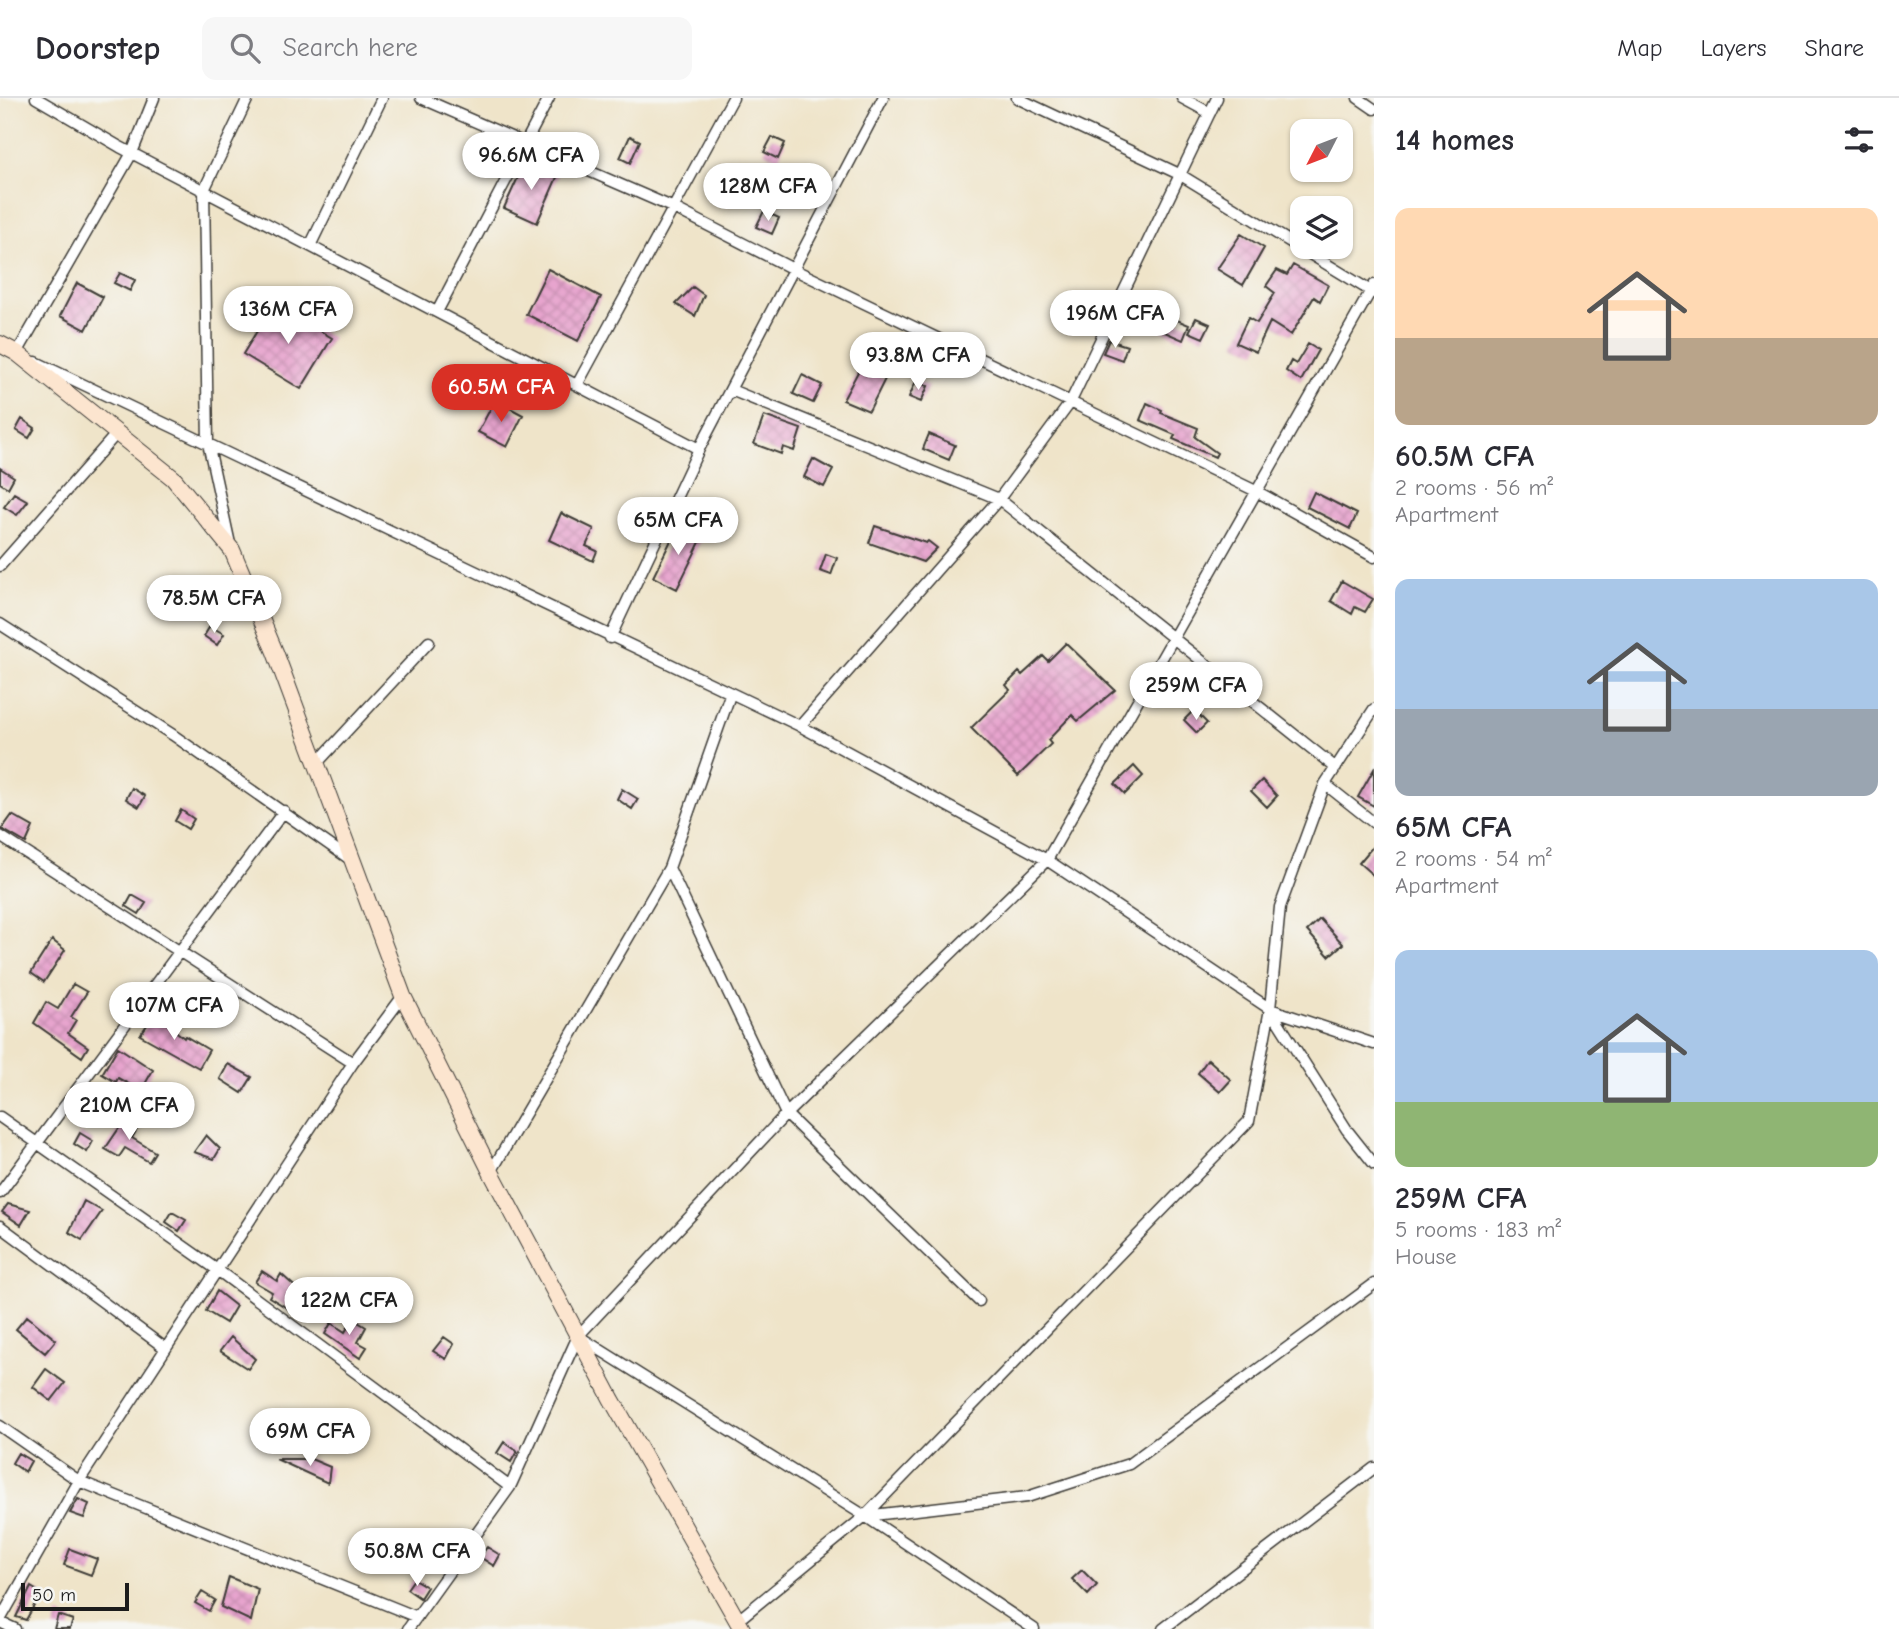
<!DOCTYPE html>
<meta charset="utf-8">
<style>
body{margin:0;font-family:"Comic Neue",sans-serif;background:#f7f7f7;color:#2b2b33;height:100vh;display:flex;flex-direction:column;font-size:26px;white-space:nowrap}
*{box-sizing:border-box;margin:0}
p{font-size:23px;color:#7c7c81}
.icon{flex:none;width:38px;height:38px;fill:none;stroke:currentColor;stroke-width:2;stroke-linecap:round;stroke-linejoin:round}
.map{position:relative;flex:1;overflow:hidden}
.details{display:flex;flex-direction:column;background:#fff;width:525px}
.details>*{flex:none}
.needle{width:46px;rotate:228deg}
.tools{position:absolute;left:1290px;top:21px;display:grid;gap:14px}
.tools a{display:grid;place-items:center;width:63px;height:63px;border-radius:14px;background:#fff;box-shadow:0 2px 5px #0004;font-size:35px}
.scale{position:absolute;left:21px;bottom:18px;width:108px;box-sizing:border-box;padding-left:7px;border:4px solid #1c1c1c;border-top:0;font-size:19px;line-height:24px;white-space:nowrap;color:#1c1c1c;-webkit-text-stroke:5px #f6f6f2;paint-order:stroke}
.price{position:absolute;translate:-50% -60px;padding:0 16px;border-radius:24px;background:#fff;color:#222;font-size:23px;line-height:46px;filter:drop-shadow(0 2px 4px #0008)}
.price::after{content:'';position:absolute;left:50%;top:42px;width:21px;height:16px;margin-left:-10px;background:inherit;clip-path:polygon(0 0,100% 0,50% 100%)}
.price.active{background:#d93025;color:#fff}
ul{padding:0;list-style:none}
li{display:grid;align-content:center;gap:14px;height:371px;padding:0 21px}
li span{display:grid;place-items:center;height:217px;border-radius:14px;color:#555}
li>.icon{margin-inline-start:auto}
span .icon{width:126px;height:126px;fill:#fffc;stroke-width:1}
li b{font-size:30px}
h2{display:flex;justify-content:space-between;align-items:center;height:84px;padding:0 21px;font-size:30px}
header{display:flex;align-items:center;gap:42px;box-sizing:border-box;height:98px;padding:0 35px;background:#fff;border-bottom:2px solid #e1e1e2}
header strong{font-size:33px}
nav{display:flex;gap:38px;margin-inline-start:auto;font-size:24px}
.search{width:490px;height:63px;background:#f7f7f7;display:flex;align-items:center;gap:18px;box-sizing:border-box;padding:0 24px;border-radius:14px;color:#7c7c81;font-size:26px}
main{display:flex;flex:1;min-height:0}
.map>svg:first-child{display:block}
.building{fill:url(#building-cross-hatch)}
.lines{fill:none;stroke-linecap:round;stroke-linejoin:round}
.street-casing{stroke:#3c3a36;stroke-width:13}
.secondary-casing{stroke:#3c3a36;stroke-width:18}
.street{stroke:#fff;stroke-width:10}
.secondary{stroke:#fce5cf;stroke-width:16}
</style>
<header>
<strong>Doorstep</strong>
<div class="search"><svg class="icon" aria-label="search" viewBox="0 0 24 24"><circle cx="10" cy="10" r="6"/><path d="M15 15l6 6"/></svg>Search here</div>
<nav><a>Map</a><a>Layers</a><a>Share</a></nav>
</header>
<main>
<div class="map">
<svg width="1374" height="1531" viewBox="0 0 1374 1531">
<defs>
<pattern id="building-cross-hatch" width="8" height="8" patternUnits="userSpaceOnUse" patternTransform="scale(1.75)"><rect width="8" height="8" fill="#e7a4ce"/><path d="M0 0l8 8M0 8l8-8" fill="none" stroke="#c68db0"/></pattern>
</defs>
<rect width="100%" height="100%" fill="#f6f6f2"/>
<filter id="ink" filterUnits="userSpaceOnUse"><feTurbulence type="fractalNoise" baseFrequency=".0143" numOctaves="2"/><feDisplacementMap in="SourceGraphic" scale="14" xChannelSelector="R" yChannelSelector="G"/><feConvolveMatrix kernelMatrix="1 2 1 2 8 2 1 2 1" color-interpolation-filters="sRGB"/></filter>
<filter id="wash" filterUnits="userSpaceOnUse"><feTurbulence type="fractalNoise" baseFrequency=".00686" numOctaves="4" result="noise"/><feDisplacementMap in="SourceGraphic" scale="28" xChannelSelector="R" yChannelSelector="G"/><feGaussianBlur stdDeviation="1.57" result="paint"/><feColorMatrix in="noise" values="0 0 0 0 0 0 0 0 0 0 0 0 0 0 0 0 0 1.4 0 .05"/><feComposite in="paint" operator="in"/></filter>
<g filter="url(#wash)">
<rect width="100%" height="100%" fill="#efe4c9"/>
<g id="blocks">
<path class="building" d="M630,38l10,5 -10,22 -10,-5z
M772,39l13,6 -7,16 -14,-7z
M526,62l32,15 -21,48 -33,-15z
M764,113l15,7 -7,16 -16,-7z
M1241,136l23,14 -21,37 -26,-16z
M1293,167l35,20 -8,16 -6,-4 -23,38 -21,-13 -14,30 -20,-9 12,-25 9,5 18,-30 -9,-7 11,-16 10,5z
M548,171l53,28 -23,44 -52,-27z
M120,175l15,7 -5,11 -16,-8z
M77,185l26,14 -17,33 -26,-14z
M693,189l11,8 -9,21 -19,-12z
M1134,194l11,4 -7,25 -14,-6z
M274,205l58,35 -31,51 -58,-35z
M1165,217l24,10 -6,15 -23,-10z
M1196,220l14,6 -7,14 -14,-6z
M1109,242l18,6 -5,14 -19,-7z
M1308,246l10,6 -17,31 -15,-10 5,-10 5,3z
M861,268l24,13 -16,32 -26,-11z
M802,277l20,10 -9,18 -20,-9z
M916,283l12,5 -7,16 -12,-5z
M495,302l28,15 -16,32 -29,-15z
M1147,305l15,7 -1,3 37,15 -3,9 22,16 -2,4 -42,-18 2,-4 -35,-15z
M764,318l37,13 -7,22 -11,-4 -2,7 -27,-10z
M22,321l13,9 -6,10 -13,-8z
M929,336l26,11 -6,15 -26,-11z
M813,361l20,11 -9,17 -20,-10z
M0,370l14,9 -6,11 -8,-5z
M1314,394l43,22 -7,15 -43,-22z
M14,395l14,8 -11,14 -13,-8z
M561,415l33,16 -8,17 11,5 -4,10 -44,-21z
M679,426l24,12 -26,53 -24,-12z
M875,428l51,17 2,-2 9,7 -14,14 -54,-19z
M826,456l11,4 -6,17 -11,-4z
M1342,483l31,18 -8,13 -10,-5 -3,7 -21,-13z
M210,528l14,8 -7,11 -13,-9z
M1066,545l49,47 -37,31 -6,-6 -24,25 3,4 -33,32 -47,-48 39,-38 -4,-5 13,-13 3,3 21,-19 5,5z
M1194,612l13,13 -10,10 -13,-13z
M1134,668l9,10 -18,18 -10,-10z
M1374,671v37l-16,-9z
M1262,682l15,16 -10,11 -16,-16z
M132,690l13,8 -6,11 -13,-8z
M622,691l16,10 -6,10 -15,-10z
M181,712l13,9 -6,10 -13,-8z
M12,717l21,12 -7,16 -24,-14z
M1374,747v31l-15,-13z
M132,797l14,8 -7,11 -13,-8z
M1320,821l23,25 -14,12 -22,-25z
M52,842l13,10 -21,32 -13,-9z
M73,886l14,8 -16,25 5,3 -8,13 20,14 -6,10 -48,-34 12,-21 12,7z
M155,916l29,24 1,-2 24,14 -10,18 -59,-33z
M118,949l35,23 -12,21 -23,-13 -2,4 -14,-8z
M1208,961l23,21 -11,12 -22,-19z
M228,966l24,13 -10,16 -22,-14z
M126,1020l13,8 -7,12 23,14 -6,10 -24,-14 -6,9 -14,-8z
M80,1035l13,8 -6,11 -13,-8z
M206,1037l14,14 -6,10 -20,-7z
M84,1103l18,10 -20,29 -13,-8z
M8,1106l22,6 -9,15 -19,-13z
M172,1114l14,8 -7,11 -13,-9z
M262,1173l15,10 4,-7 21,19 -10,18 -23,-14 3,-5 -17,-10z
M217,1193l19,15 -10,17 -20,-12z
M27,1218l29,24 -11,13 -29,-24z
M353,1221l13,8 -8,15 9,5 -7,11 -35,-24 6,-11 14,9z
M231,1239l24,22 -7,10 -28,-18z
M444,1239l10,7 -8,15 -13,-8z
M46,1271l19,14 -14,18 -18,-14z
M504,1344l13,9 -6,11 -14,-9z
M18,1355l13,8 -6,11 -13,-9z
M276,1361h35l19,8 -2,16z
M78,1401l11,5 -5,14 -14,-5z
M487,1449l13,8 -6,11 -14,-9z
M70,1451l27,10 -6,16 -27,-10z
M1082,1472l15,15 -9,10 -16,-16z
M229,1479l29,12 -7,32 -30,-14z
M414,1481l13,8 -7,11 -13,-9z
M31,1489l10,6 -15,27 -10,-3z
M202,1494l13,8 -6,11 -14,-8z
M58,1517l15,5 -3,9h-16z"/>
</g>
</g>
<g filter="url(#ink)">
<use href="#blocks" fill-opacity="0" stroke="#3c3a36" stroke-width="2"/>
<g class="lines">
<defs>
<path id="street" d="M36,0l84,49 579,302
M421,0l253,110 121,62 463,222 116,65
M1017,0l162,76 195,119
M1182,0l28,15
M1358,0l16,11
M310,148l72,-148
M437,214l112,-214
M21,257l-4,-2 115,-200 22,-55
M36,264l764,364 247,134 223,149 104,35
M577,287l156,-287
M731,292l268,109 337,269
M230,446l-22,-101 -4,-253 44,-92
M0,468l117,-133
M0,526l173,111 178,125
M610,540l89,-189 184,-351
M800,628l199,-227 71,-96 147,-305
M317,665l112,-121
M1325,686l49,39
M0,738l353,227
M669,770l117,246 193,187
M1270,911l77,121 27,34
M0,1019l216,152 294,218
M491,1074l178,-304 61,-173
M0,1095l284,-382
M0,1128l165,122
M0,1328l79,55 338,136
M865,1418l162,-19 102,-33 245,-180
M0,1522l79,-139 274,-418 50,-67
M737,1523l128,-105 384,-395 21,-112 10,-102 45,-123 49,-75
M0,1524l15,7
M408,1531l102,-142 68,-151
M1034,1531l-169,-113 -287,-180 208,-222 261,-254 327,-575
M1163,1531l211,-161"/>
<path id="secondary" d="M0,246l17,9 156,125 59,72 43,102 128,344 88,176 121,228 130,229"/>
</defs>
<use href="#street" class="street-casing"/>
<use href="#secondary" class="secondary-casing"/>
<use href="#street" class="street"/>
<use href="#secondary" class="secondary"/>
</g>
</g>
</svg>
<div class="tools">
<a><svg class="needle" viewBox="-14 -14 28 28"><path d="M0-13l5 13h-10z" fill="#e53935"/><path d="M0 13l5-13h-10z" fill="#7c7c81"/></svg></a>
<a><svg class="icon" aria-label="layers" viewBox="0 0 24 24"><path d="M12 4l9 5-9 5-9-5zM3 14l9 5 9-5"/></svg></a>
</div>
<div class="scale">50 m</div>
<b class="price" style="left:531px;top:94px">96.6M CFA</b>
<b class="price" style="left:768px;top:125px">128M CFA</b>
<b class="price" style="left:288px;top:248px">136M CFA</b>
<b class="price" style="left:1115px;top:252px">196M CFA</b>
<b class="price" style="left:918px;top:294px">93.8M CFA</b>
<b class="price active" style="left:501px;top:326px">60.5M CFA</b>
<b class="price" style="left:678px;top:459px">65M CFA</b>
<b class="price" style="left:214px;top:537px">78.5M CFA</b>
<b class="price" style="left:1196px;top:624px">259M CFA</b>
<b class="price" style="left:174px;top:944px">107M CFA</b>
<b class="price" style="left:129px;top:1044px">210M CFA</b>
<b class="price" style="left:349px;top:1239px">122M CFA</b>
<b class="price" style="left:310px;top:1370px">69M CFA</b>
<b class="price" style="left:417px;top:1490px">50.8M CFA</b>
</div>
<section class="details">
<h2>14 homes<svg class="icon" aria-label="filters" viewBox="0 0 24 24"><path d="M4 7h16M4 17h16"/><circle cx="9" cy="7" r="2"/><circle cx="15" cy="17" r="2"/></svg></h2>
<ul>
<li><span style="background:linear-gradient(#ffd9b3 60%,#b9a48a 0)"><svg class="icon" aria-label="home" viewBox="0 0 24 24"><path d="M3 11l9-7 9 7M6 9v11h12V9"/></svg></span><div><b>60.5M CFA</b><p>2 rooms · 56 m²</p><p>Apartment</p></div></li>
<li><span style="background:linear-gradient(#a9c7e8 60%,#9aa5b1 0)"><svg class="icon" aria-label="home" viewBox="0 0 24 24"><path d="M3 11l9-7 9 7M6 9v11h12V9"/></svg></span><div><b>65M CFA</b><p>2 rooms · 54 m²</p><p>Apartment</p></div></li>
<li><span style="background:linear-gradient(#a9c7e8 70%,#8fb573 0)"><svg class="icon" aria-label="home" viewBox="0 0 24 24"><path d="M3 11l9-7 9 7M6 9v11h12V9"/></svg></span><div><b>259M CFA</b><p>5 rooms · 183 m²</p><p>House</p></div></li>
</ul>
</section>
</main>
